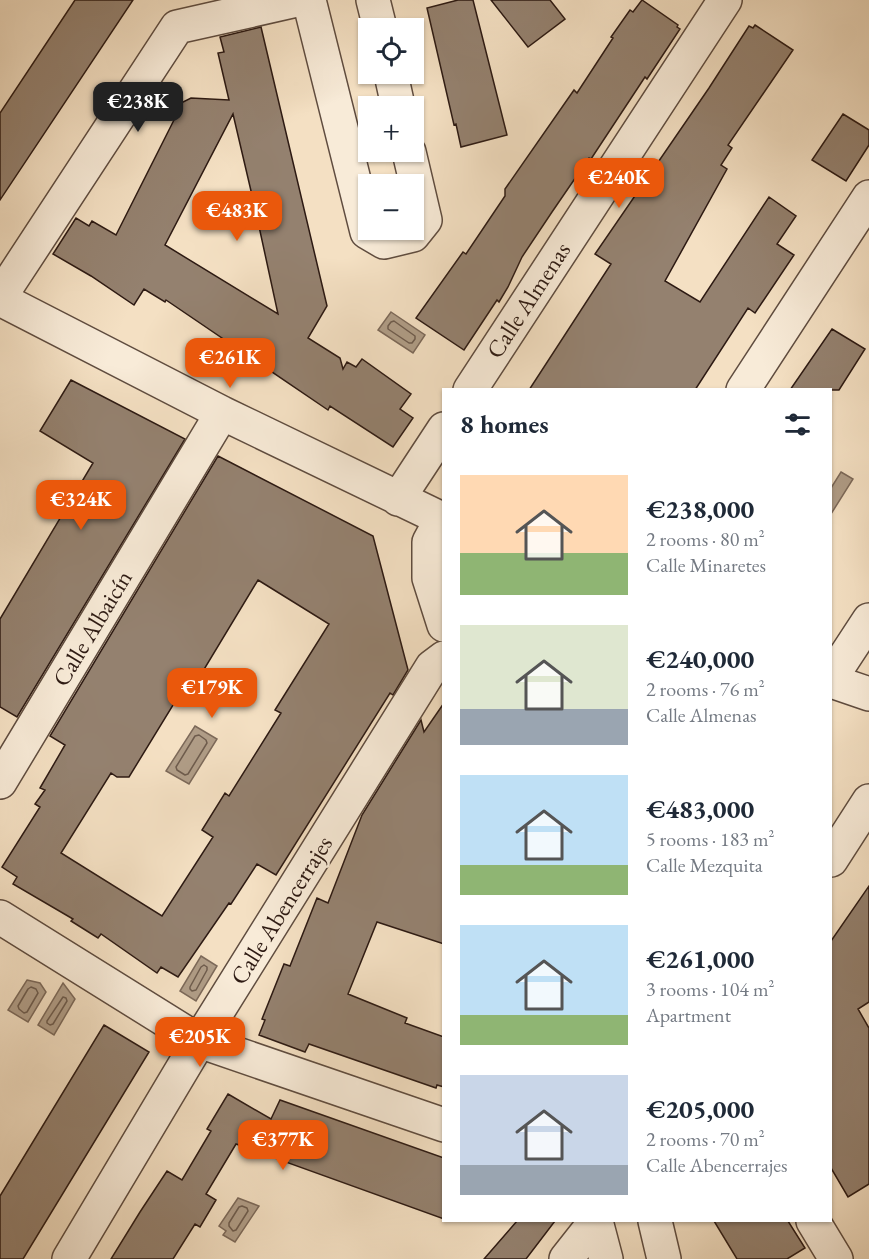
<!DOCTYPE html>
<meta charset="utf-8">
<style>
body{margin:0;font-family:"EB Garamond",serif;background:#f2f2f3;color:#1f2937;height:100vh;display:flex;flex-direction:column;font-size:22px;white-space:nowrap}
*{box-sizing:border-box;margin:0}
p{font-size:20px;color:#747a83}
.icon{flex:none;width:33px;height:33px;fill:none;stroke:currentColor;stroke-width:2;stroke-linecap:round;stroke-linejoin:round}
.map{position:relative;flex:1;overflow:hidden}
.sheet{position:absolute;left:442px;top:388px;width:390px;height:834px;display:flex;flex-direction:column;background:#fff;border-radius:0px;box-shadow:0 2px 4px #0004}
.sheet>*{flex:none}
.tools{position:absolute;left:358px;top:18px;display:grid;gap:12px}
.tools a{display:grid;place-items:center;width:66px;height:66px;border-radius:0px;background:#fff;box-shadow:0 2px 4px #0004;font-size:30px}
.price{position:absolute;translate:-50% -51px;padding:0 14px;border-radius:12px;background:#ea580c;color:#fff;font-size:20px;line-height:39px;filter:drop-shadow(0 2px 3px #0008)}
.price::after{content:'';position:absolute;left:50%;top:36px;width:18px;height:14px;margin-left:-9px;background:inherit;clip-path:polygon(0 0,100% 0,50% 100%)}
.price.current{background:#222;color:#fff}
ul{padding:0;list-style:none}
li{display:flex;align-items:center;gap:18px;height:150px;padding:0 18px}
li span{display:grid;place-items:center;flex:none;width:168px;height:120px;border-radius:0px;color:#555}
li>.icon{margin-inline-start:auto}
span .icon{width:72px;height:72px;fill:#fffc;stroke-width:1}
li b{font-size:26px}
h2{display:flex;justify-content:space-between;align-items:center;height:72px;padding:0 18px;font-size:26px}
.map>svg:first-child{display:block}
.water{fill:#b09d87;stroke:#7c6959;stroke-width:1.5}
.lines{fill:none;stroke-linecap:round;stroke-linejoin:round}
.shore{stroke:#6e5c4d;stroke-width:1.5}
.building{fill:#94816f;stroke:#2d1a13;stroke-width:1.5;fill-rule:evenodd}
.minor-casing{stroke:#5f4c3f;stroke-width:36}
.minor{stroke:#f8ebd8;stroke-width:33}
.labels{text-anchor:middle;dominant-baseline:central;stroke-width:5;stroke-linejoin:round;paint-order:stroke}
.street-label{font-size:24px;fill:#2d1a13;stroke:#f8ebd8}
</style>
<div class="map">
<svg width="869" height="1259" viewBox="0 0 869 1259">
<rect width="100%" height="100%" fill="#f4e0c3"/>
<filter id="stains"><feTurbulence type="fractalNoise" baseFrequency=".00333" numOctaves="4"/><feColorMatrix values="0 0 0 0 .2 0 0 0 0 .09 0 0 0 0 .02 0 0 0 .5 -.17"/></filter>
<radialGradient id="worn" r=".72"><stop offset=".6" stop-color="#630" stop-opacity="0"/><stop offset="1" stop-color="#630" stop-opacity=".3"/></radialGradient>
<path class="water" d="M391,312l34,23 -12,18 -35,-23z
M841,472l12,7 -22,35v-26z
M195,726l22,13 -28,45 -23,-13z
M201,956l16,10 -21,35 -16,-10z
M27,980l13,3 6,9 -18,30 -20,-12z
M63,983l12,16 -21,36 -16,-10z
M238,1198l21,8 -24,36 -12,-7 3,-4 -7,-5z"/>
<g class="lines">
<path class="shore" d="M394,321l21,15v3l-3,4h-3l-21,-14v-3l3,-4z
M199,735l7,5 1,3 -19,31 -3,1 -8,-5 -1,-3 19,-31z
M204,965l3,2v3l-11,20 -4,1 -2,-2v-2l11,-20z
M31,987l5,2 2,4 -11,19 -3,1 -5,-4 -1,-3 10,-17z
M63,997l3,1 1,3 -14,23 -3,1 -3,-2v-2z
M242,1206l5,2 1,3 -12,19 -3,1 -4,-5v-3l10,-16z"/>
</g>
<path class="building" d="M75,0h58l-133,200v-87z
M458,0h15l34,135 -46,12 -5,-23 -2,1 -27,-117z
M491,0h59l15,19 -37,28z
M642,0l36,25 -1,2 3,2 -33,50 -2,-2 -54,82 -2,-1 -37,54 -30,45 -14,30 -9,15 -2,-2 -33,50 -48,-32 47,-66 3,2 39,-58v-7l69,-99 3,3 36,-55 -2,-1 19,-27 3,2z
M755,25l38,25 -65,95 4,3 -11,17 6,4 -62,112 35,21 69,-105 27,19 -19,28 17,11 -39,58 -7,-5 -53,82h-166l82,-126 -16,-10 114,-166 40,-62 4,2z
M261,27l66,279 -19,32 32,20 3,11 4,-7 9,5 6,-8 49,35 -11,15 13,9 -20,29 -63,-41 -2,4 -162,-110 -1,2 -21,-13 -10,16 -43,-29 -38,-22 23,-36 13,8 3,-5 24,14 62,-123 3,-9 10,-5 38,2 -11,-47 6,-1 -4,-15zM233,114l22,94 23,106 -113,-69z
M843,114l26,16v15l-23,36 -34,-21z
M832,329l33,20 -26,41h-49z
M71,380l114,59 -168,278 -17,-10v-88l93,-156 -53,-32z
M218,456l155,80 35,134 -15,25 -3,-2 -114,182 -19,-11 -26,40 -2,-1 -51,74 -17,-10 -4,6 -56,-39 -3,4 -27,-17 2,-2 -60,-35 4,-7 -15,-10 38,-60 -5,-3 10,-14 -5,-2 25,-43 -15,-9zM258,580l71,44 -54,86 6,3 -52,83 -4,-3 -23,37 11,7 -51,79 -101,-63 50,-80 6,4h12l55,-90 7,4z
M444,703v241l-67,-22 -29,72 59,24 -2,5 39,14v50l-7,-2 -1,3 -127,-44 -4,8 -46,-17 6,-15 -3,-1 22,-55 6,2 27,-68 11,5 34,-88 59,-95 3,12z
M869,886v116l-11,7 11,19v156l-21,13 -17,-29v-227z
M104,1025l45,27 -126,207h-23v-63z
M228,1094l43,25 9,-19 164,58v61l-208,-75 -30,50 10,6 -16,27 -5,-3 -22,35h-62l29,-47 27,-41 15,9 29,-49 -4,-2z
M517,1221h38l-29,38h-42z
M714,1221h74l17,27 -18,11h-50z"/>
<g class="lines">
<defs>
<path id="minor" d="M309,0l58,232 17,10 29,-7 12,-15 -16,-68
M373,0l7,28
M391,74l7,32
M0,297l177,-270 120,-27
M0,299l222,114 222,107
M470,390l255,-390
M743,390l126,-193
M398,499l46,-70
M442,518l-13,24v36l15,47
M831,678l38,-58
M831,681l38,13
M0,782l222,-369
M831,860l38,-59
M0,917l199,124 245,84
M596,1221l10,38
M655,1221l9,38
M813,1221l23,38
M69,1259l130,-218 233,-374 12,-9
M566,1259l30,-38"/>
</defs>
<use href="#minor" class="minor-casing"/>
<use href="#minor" class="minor"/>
</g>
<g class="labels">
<g class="street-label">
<text transform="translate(528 300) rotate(-57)">Calle Almenas</text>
<text transform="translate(92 628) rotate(-59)">Calle Albaicín</text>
<text transform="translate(281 910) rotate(-58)">Calle Abencerrajes</text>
</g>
</g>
<rect width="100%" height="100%" filter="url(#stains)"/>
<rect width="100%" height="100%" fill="url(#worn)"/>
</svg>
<div class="tools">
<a><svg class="icon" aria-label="locate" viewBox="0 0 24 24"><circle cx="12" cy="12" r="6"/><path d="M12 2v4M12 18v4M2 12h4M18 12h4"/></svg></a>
<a>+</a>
<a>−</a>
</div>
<b class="price current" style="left:138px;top:133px">€238K</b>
<b class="price" style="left:619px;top:209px">€240K</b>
<b class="price" style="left:237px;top:242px">€483K</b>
<b class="price" style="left:230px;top:389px">€261K</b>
<b class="price" style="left:81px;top:531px">€324K</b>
<b class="price" style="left:212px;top:719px">€179K</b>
<b class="price" style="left:200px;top:1068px">€205K</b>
<b class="price" style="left:283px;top:1171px">€377K</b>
<section class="sheet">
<h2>8 homes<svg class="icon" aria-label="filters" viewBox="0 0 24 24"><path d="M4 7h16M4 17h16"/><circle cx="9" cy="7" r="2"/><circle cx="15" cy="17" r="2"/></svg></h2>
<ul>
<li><span style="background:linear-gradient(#ffd9b3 65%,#8fb573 0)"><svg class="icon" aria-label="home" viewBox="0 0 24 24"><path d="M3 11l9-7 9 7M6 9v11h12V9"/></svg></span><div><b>€238,000</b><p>2 rooms · 80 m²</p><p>Calle Minaretes</p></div></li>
<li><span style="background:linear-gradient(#dfe7d0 70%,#9aa5b1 0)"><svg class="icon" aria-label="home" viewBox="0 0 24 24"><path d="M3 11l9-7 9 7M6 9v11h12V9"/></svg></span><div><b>€240,000</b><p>2 rooms · 76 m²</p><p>Calle Almenas</p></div></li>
<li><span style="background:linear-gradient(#bfe0f5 75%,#8fb573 0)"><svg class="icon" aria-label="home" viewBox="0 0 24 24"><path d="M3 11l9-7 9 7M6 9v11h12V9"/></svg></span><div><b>€483,000</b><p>5 rooms · 183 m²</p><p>Calle Mezquita</p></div></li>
<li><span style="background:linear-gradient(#bfe0f5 75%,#8fb573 0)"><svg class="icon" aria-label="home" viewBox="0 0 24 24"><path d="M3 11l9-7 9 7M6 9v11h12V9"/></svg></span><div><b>€261,000</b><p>3 rooms · 104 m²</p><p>Apartment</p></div></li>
<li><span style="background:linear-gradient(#c9d6e8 75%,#9aa5b1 0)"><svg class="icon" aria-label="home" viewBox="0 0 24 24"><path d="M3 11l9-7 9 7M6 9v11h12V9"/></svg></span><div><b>€205,000</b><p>2 rooms · 70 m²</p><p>Calle Abencerrajes</p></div></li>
</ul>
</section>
</div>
